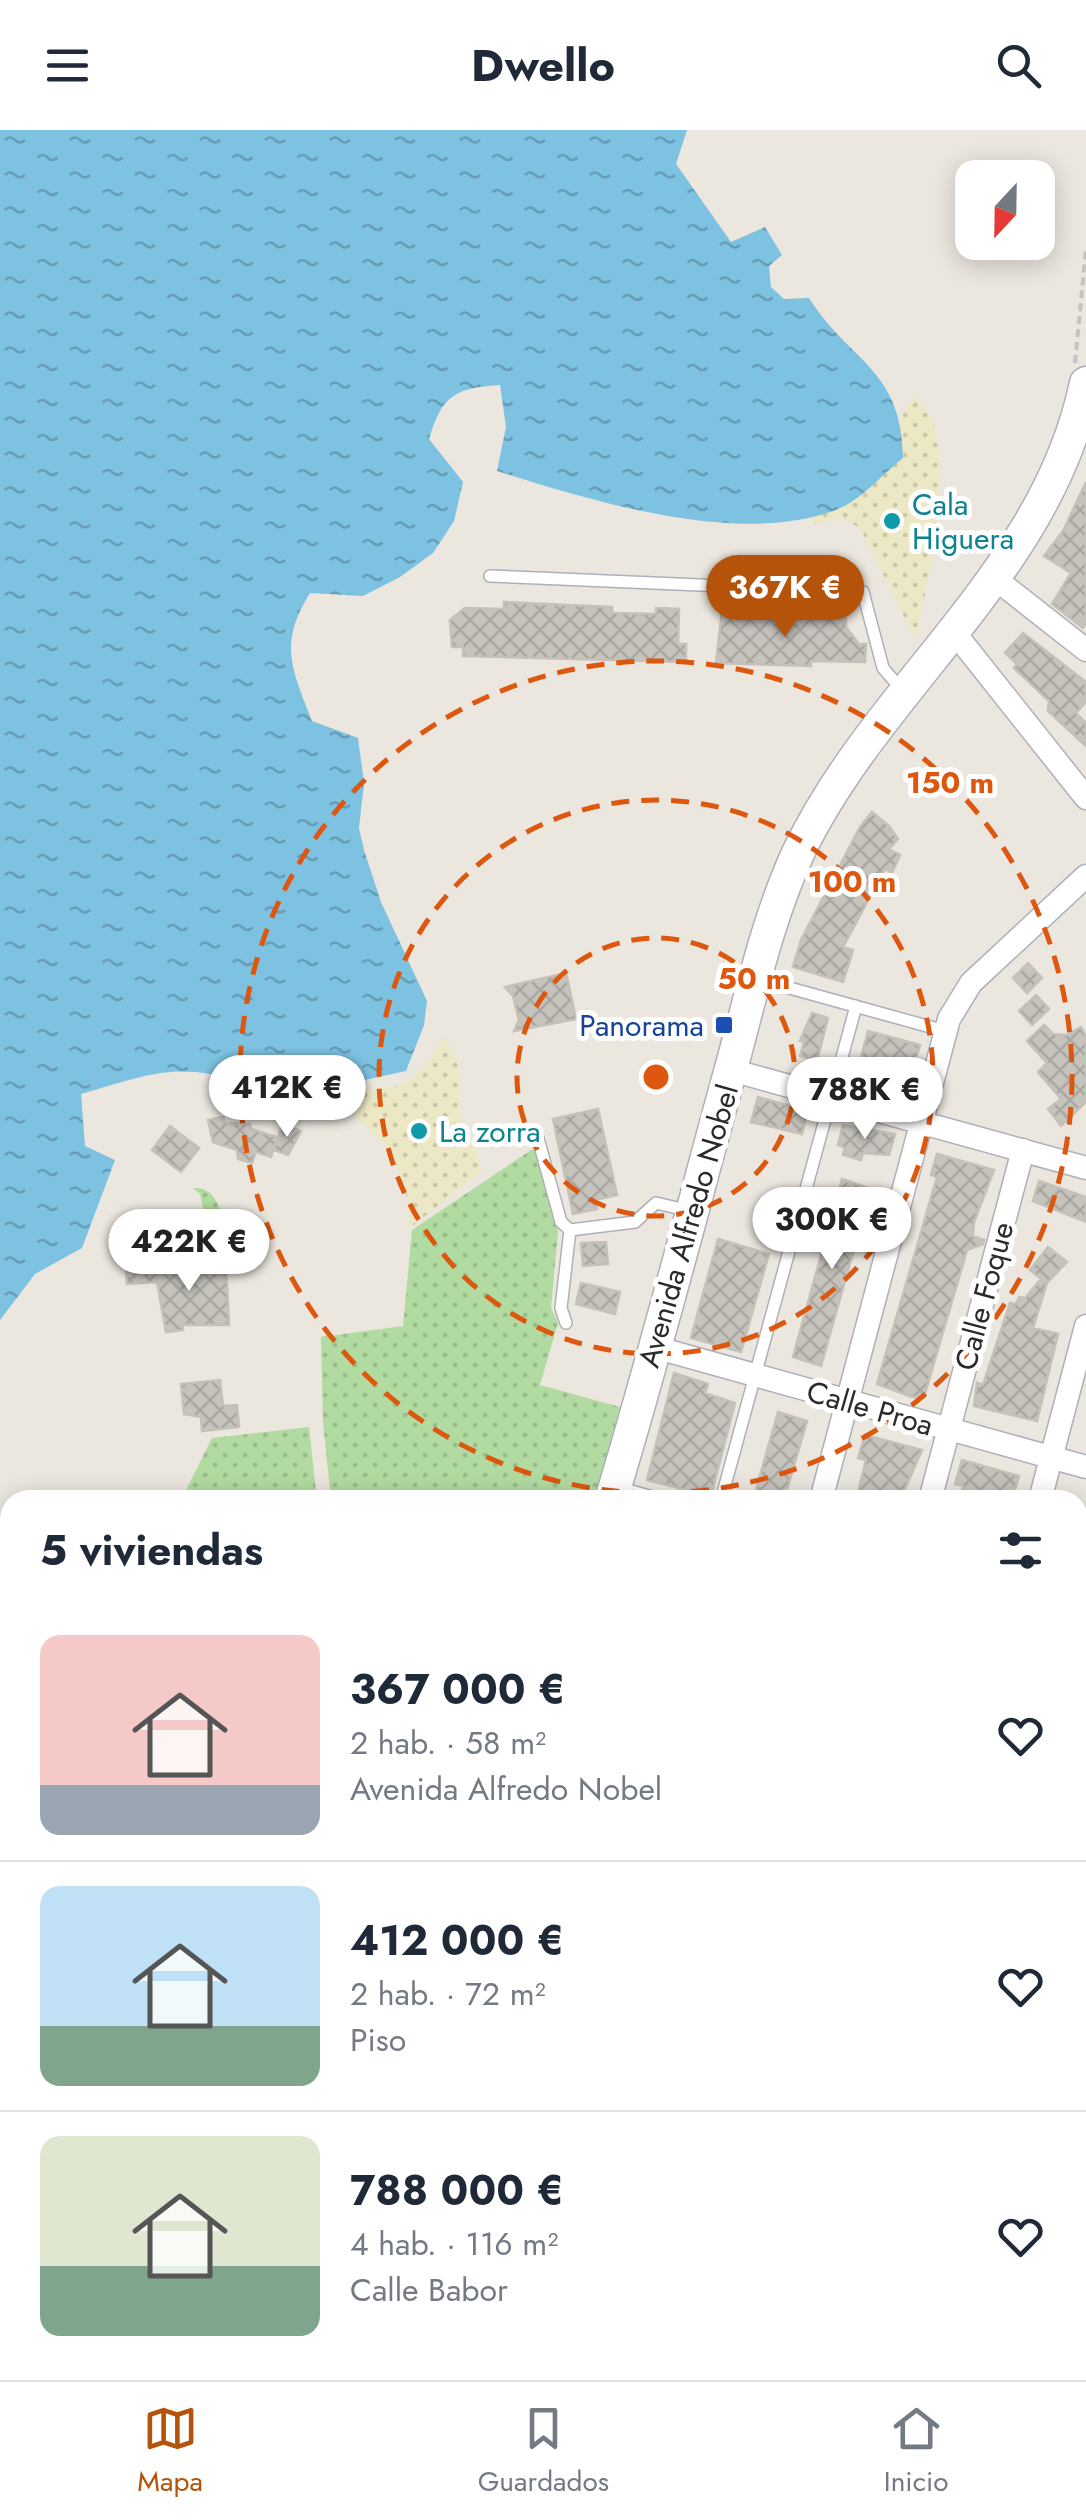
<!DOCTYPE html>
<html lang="es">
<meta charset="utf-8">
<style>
body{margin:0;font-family:Jost,sans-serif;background:#f2f2f3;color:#1f2937;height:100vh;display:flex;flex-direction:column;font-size:38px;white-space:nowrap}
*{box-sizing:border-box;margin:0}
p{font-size:32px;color:#747a83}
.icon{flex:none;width:55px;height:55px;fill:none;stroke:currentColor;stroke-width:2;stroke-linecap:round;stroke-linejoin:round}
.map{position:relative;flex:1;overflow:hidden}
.side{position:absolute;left:0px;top:1360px;width:1088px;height:890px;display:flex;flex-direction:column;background:#fff;border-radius:30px 30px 0 0;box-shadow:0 5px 25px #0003}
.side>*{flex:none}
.needle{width:65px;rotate:202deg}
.tools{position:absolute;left:955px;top:30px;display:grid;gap:20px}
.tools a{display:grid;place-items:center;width:100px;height:100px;border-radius:20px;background:#fff;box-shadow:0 5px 25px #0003;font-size:50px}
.price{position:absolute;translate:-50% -85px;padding:0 22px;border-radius:35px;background:#fff;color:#222;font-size:32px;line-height:65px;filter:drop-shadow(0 2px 5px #0008)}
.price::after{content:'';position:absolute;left:50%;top:60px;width:30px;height:22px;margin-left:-15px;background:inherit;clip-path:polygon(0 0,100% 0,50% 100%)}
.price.active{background:#b45309;color:#fff}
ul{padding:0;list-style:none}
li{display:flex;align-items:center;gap:30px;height:250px;padding:0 40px}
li+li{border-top:2px solid #e0e1e3}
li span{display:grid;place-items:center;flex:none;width:280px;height:200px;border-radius:20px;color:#555}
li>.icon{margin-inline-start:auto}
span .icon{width:120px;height:120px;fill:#fffc;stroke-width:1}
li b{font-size:42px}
h2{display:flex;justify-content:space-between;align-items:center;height:120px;padding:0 40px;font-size:42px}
header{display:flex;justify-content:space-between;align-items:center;height:130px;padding:0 40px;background:#fff;font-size:45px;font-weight:700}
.menu{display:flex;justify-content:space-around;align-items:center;height:140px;border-top:2px solid #e0e1e3;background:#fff;font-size:28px;color:#747a83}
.menu a{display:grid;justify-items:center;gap:5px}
.menu .active{color:#b45309}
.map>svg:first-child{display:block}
.green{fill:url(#green-dots)}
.sand{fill:url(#sand-dots)}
.pitch{fill:#c2e19e}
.water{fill:url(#water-ripples)}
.building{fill:url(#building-cross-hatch);stroke:#c6c1b8;stroke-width:2.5}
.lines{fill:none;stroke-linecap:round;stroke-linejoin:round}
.service-casing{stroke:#aeb0b9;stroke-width:14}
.minor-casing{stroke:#aeb0b9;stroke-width:25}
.secondary-casing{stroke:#aeb0b9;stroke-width:35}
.path{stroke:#c3c3c3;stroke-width:4;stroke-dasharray:8 5;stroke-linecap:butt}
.service{stroke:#fff;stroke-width:11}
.minor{stroke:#fff;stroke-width:22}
.secondary{stroke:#fff;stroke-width:32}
.ring{fill:none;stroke:#de570e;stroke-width:5;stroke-dasharray:18 12}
.culture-dot{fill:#0f9aa8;stroke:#fff;stroke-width:4}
.transit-dot{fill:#1a4fb4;stroke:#fff;stroke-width:4}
.labels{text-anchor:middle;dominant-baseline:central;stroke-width:10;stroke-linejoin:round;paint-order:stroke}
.culture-label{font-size:30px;fill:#0d838f;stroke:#fff;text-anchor:start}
.transit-label{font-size:30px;fill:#164399;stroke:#fff;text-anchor:end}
.street-label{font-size:30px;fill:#2a2a2a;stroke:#fff}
.centre{fill:#de570e;stroke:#fff;stroke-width:5}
.ring-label{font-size:30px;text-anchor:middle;font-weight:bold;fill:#de570e;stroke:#fff;stroke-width:10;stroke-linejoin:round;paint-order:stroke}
</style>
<header><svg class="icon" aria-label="menu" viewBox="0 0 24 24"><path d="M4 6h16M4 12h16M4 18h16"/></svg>Dwello<svg class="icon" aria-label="search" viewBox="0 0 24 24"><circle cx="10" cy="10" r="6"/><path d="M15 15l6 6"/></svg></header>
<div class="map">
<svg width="1086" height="2250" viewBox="0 0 1086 2250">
<defs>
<pattern id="green-dots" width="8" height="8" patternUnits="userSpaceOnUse" patternTransform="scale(2.5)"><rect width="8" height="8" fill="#b2dba1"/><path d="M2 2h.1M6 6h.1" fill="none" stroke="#99bc8b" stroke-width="1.8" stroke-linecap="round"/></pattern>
<pattern id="sand-dots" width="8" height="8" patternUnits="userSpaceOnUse" patternTransform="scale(2.5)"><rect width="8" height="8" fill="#ece8c5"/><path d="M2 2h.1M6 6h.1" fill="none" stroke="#cbc7a9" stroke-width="1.8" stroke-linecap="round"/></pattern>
<pattern id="water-ripples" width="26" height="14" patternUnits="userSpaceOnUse" patternTransform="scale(2.5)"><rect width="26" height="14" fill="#7dc2e1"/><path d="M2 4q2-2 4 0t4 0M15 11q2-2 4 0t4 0" fill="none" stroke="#679eb7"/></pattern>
<pattern id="building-cross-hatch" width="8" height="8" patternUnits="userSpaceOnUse" patternTransform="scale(2.5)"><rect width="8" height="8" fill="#c6c3bd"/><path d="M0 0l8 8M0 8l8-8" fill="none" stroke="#aaa8a3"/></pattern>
</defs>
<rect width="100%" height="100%" fill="#ebe6de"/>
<path class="green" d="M534,1018l24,84 -7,76 7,15 -18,62 80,22 -25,93h-264l-8,-78 -2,-85 82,-11 9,-96z
M193,1058c22,-2 28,21 32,39l-17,2 -8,-35z
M309,1297l8,73h-136l31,-62z
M325,2240h172l1,10h-171z"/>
<path class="sand" d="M913,267c54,32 12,188 3,244l-55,-111 -17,-13 -30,7 -21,-42 84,-21z
M444,906c24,37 12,37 16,76 2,20 19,38 22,59l-72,57c-1,-33 -10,-71 -35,-94 -19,-17 -36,-27 -45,-52 61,13 82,12 114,-46z"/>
<path class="pitch" d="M523,2240h97l1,10h-97z"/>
<path class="water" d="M0,0h687l-11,34 55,78 34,-15 17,28 -13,11 2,21 13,12 25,-1c40,64 93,70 94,160 -20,16 -43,43 -67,52 -99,37 -242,-9 -339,-39l9,-44 -6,-42c-45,3 -58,10 -71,54l34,43 -9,39 -21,32 -33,24 -37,19 -53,-3c-32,51 -18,76 2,128l46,17 6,45 -5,45 5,22 17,52 46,99 -3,24 -18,46 -55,12 -30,-26 -54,12 -24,13c-69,-21 -95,-7 -162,12l4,52 30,14 -33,88 -47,26 -35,46z"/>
<path class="building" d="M1086,352v141l-3,5 -31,-24 19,-31 -27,-17 19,-25z
M504,472l108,5v6l44,1v-6l23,1 -1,35h8v18l-223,-6v-9h-11l-2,-27 15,-12 39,1z
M722,480l124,8v9l13,17h7l-1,18 -54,-1v5l-95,-3z
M1023,503l63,49v20l-10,11 10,10v23l-38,-35 1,-10 -35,-33 3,-4 -12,-11z
M872,682l17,14 9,13 -9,10 11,6 -8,18 -7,-4 -42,78 10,3 -10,32 -50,-15 8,-27 59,-113z
M1028,833l14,15 -15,15 -14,-15z
M566,843l10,46 -62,12 5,-11 -6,-24 -8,-9z
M1036,865l13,14 -17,16 -13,-14z
M812,883l16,5 -11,43 -17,-5 4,-14 -4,-1z
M1044,895l9,9 13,1 15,-8 5,9v66l-25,24 -13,-17 13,-10 -23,-27 9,-9 -20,-22z
M868,901l52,14 -15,52 -51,-13z
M758,967l50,14 -6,23 -51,-12z
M598,979l19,86 -22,5 2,9 -24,5 -20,-95z
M223,987l2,6 25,1 1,5 26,8 -6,20 -15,-5 -4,11 -14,-4 -1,-9 -24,-8 -5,-22z
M282,995l19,6 -13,24 -14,-5z
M843,995l52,9 -6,21 -26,-2 -2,7 -18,-5 2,-7 -7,-3z
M170,996l29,22 -18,24 -29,-22z
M937,1024l57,16 -20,52 -1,14 11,4 -1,4 -16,6 -43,147h-12l-35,-13 60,-207 -6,-2z
M842,1049l29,10 -50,177 -28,-9z
M1039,1051l47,16v25l-53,-21z
M718,1109l51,15 -28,98 -50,-14z
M606,1112l2,22 -25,2 -2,-23z
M1048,1117l19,15 -20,21 -14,45 25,6 -21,87 -63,-15 3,-23 6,2 27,-82 6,1 3,-7 6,1 16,-19 -11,-9z
M226,1132l3,63h-47l1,5 -17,2 -9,-50 -30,2 -1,-12z
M581,1153l39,9 -5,22 -39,-10z
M674,1243l34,11 -3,9 30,10 -24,93 -64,-16z
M220,1250l3,26 14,-1 2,22 -37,4 -1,-14 -17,-3 -3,-30z
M778,1282l29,9 -23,79h-19l-11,-3z
M865,1305l57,15 -22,50h-44l10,-40 -8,-2z
M962,1330l57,16 -7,24h-53l4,-14 -8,-2z"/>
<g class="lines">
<defs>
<path id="service" d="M490,446l373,16 20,76 19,22
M757,849l188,52
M536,1001l25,91 9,8 65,-8 21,-19 34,8
M566,1193l-5,-15 9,-78
M620,1358l44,12
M721,1370l135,-494
M1078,1584l8,-12
M1078,1941l8,-10
M1078,2086l8,-10
M123,2250l89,-10"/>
<path id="minor" d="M993,447l93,73
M954,502l132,166
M731,940l355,98
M654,1217l432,120
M821,1370l128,-481 22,-36 115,-107
M930,1370l93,-350
M1040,1370l46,-174
M1078,1768l8,-12
M0,1998l10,-1
M1078,2201l8,3
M0,2207l10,-4
M260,2240l1,10
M681,2250l8,-10
M1075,2250l11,-13"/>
<path id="secondary" d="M611,1370c42,-138 78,-278 116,-417 22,-77 38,-159 72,-232 81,-167 248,-279 287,-468
M0,1734l10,-3"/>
</defs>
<use href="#service" class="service-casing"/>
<use href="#minor" class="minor-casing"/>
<use href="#secondary" class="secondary-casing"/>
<path class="path" d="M1075,233l11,-114
M52,2240l2,10"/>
<use href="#service" class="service"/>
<use href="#minor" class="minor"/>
<use href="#secondary" class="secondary"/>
</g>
<g class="ring">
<circle cx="656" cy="947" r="139"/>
<circle cx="656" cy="947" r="277"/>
<circle cx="656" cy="947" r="416"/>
</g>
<g class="culture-dot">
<circle cx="892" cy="391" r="10"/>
<circle cx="419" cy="1001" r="10"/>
</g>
<rect class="transit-dot" x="714" y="885" width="20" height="20" rx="5"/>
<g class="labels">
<g class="culture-label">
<text x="912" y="374">Cala<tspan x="912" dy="34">Higuera</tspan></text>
<text x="439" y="1001">La zorra</text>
</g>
<g class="transit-label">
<text x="704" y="895">Panorama</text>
</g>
<g class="street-label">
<text transform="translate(688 1096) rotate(-74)">Avenida Alfredo Nobel</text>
<text transform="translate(984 1166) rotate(-75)">Calle Foque</text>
<text transform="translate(870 1278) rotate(16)">Calle Proa</text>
</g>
</g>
<circle cx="656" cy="947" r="15" class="centre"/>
<g class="ring-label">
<text x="950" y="663">150 m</text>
<text x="852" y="762">100 m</text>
<text x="754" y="859">50 m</text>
</g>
</svg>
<div class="tools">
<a><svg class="needle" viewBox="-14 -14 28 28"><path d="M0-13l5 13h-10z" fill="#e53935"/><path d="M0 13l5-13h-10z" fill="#747a83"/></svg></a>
</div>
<b class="price active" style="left:785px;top:510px">367K €</b>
<b class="price" style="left:287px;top:1010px">412K €</b>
<b class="price" style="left:865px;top:1012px">788K €</b>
<b class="price" style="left:832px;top:1142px">300K €</b>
<b class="price" style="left:189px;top:1164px">422K €</b>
<section class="side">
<h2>5 viviendas<svg class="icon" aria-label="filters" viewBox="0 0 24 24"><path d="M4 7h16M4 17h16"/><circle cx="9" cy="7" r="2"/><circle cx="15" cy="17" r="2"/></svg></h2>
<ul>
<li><span style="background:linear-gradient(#f6c9c9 75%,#9aa5b1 0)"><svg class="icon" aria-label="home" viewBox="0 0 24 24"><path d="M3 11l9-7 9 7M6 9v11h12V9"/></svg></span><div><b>367 000 €</b><p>2 hab. · 58 m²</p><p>Avenida Alfredo Nobel</p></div><svg class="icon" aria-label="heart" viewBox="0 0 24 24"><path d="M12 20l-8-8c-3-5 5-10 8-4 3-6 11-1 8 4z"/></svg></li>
<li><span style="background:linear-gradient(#bfe0f5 70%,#7fa58c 0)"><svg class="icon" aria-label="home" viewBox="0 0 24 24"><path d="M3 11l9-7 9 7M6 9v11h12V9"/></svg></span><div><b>412 000 €</b><p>2 hab. · 72 m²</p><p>Piso</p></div><svg class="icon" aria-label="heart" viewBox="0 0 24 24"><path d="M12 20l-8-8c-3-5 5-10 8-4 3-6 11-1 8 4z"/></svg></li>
<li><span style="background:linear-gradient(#dfe7d0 65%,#7fa58c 0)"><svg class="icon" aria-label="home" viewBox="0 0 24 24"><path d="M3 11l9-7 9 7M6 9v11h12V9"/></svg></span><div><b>788 000 €</b><p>4 hab. · 116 m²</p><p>Calle Babor</p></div><svg class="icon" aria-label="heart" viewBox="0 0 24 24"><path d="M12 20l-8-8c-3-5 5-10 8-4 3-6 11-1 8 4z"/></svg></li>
</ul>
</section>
</div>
<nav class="menu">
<a class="active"><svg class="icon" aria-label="map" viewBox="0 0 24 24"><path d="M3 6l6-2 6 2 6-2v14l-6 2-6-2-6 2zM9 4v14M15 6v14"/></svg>Mapa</a>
<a><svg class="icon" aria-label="saved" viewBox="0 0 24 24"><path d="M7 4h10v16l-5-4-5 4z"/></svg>Guardados</a>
<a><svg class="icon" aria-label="home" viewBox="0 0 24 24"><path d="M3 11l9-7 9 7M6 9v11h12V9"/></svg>Inicio</a>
</nav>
